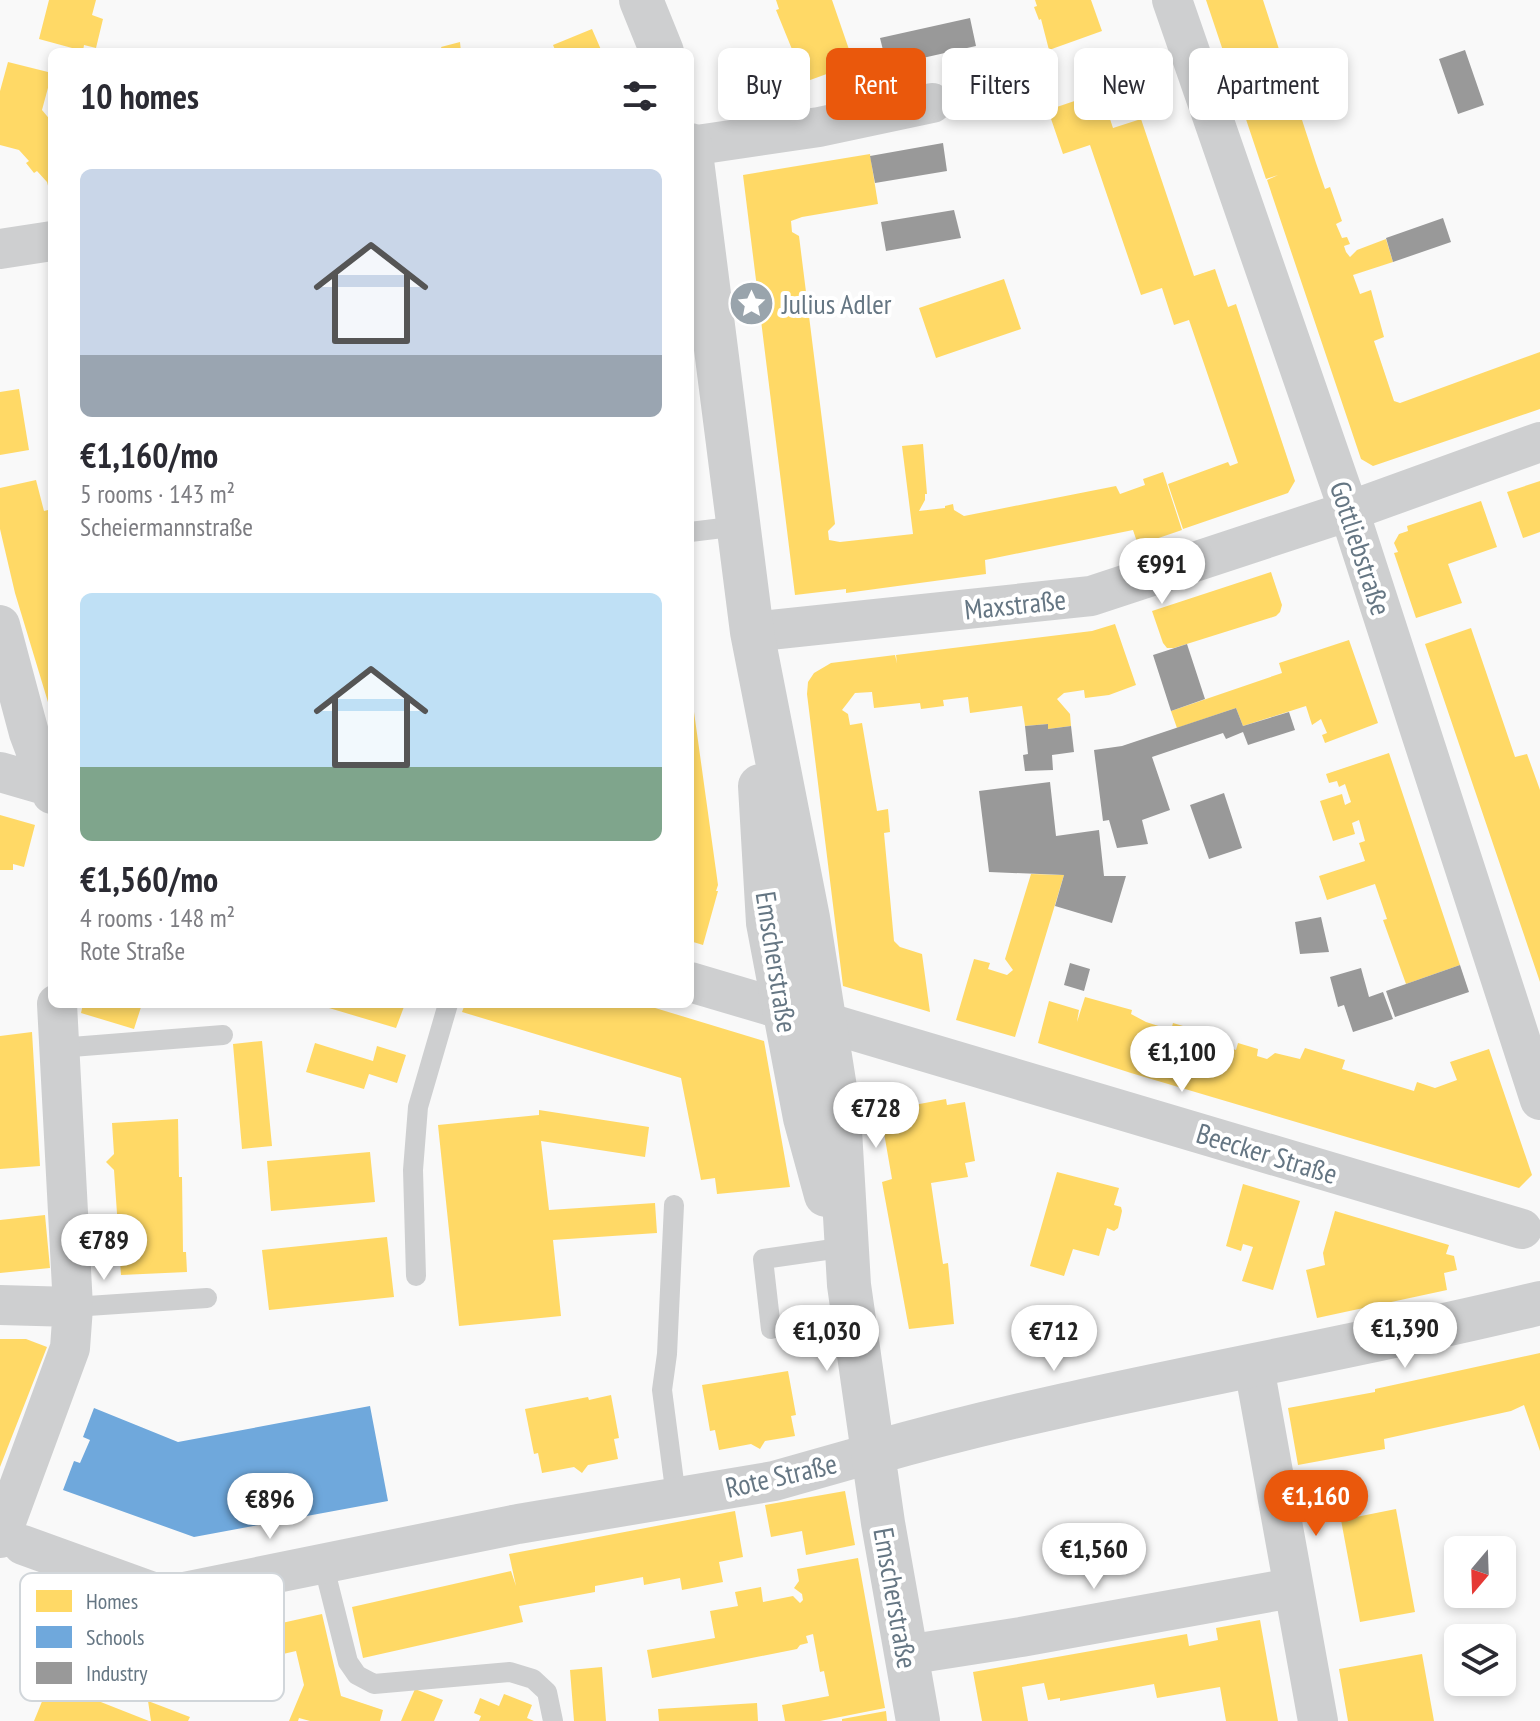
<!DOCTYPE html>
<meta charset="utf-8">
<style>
body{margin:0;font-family:"PT Sans Narrow",sans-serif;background:#f2f2f3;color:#2b2b33;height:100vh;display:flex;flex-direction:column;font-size:30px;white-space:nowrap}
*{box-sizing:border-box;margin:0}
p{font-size:26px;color:#7c7c81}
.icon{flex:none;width:44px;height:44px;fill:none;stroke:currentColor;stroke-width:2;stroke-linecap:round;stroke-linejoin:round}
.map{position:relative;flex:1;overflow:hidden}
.drawer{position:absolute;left:48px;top:48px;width:646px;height:960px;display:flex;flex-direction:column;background:#fff;border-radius:12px;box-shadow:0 4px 12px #0003}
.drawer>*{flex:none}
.banner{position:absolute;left:718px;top:48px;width:702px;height:72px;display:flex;gap:16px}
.needle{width:52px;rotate:199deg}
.tools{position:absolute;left:1444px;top:1536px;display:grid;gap:16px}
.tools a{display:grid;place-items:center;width:72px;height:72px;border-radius:12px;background:#fff;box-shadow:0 4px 12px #0003;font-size:40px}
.price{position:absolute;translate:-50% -68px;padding:0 18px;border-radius:28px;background:#fff;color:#222;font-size:26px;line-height:52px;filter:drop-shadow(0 2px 4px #0008)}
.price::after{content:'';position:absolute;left:50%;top:48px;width:24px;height:18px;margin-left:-12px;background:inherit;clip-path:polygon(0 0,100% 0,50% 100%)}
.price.on{background:#ea580c;color:#fff}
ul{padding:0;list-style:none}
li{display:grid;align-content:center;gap:16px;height:424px;padding:0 32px}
li span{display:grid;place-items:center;height:248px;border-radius:12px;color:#555}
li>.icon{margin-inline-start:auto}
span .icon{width:144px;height:144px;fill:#fffc;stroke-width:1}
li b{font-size:34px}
h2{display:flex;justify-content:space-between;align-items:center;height:96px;padding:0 32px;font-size:34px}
.pill{padding:0 28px;border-radius:12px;background:#fff;box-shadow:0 4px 12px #0003;font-size:28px;line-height:72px}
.pill.on{background:#ea580c;color:#fff}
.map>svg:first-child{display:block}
.homes{fill:#ffd966}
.schools{fill:#6fa8dc}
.industry{fill:#999}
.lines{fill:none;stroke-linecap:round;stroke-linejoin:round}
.service{stroke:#cecfd0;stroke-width:20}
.minor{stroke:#cecfd0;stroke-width:40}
.tertiary{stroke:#cecfd0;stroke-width:44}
.labels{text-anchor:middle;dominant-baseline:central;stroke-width:8;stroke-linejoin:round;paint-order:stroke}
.poi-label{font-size:28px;fill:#657683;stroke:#fff;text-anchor:start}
.street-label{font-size:28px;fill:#657683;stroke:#fff}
.key{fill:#fff;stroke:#d1d6da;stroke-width:2}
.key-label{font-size:22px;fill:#657683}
</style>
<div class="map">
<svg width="1540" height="1721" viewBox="0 0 1540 1721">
<rect width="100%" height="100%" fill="#f9f9f9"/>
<path class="homes" d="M49,0h47l-4,15 11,4 -7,29 -12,-3 -1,6 -44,-12z
M776,0h56l22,64 -52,19 -7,-18 3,-1 -22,-54 3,-1z
M1035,0h56l11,31 -53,19 -8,-31 -2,1 -5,-13 3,-1z
M1206,0h57l53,163 9,26 5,-2 12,34 -6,3 6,14 5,-1 3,7 -6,2 2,6 4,5 7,-7 29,-11 7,23 -40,13 7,19 11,-4 13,47 -10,4 20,60 6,2 140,-51v57l-167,57 -12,-7 -94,-279 11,-5 -12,4z
M592,29l10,23h-46l-3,-7z
M460,42l1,10h-18l-2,-5z
M8,62l44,11 -10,37 10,12v79l-5,-19 -10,-11 -3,2 -8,-10 3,-2 -10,-11 -19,-5v-54z
M1101,92l12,36 28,-9 53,157 21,-7 13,38 8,-3 59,177 -7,12 -105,36 -15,-45 60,-22 2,4 8,-3 -49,-143 -15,5 -12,-37 -21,7 -51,-150 -27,9 -15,-44z
M870,154l8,50 -76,13 -11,4 1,11 7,4 36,288 -7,7 1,9 11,2 73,-8 -11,-88 21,-2 4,50h-2v6l-6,11 26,-3v-2l8,-2 1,6 10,6 152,-30 4,8 25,-9 -2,-6 20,-7 19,58 -44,15 -5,-15 -148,30 1,14 -140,19v-4l-51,6 -52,-420z
M1004,279l17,50 -85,29 -17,-50z
M19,389l10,61 -29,5v-63z
M36,480l8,31 4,-1 4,16 -1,186 -36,-119 -15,-64v-41z
M1540,481v51l-17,6 -16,-46z
M1481,501l16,46 -49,17 14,39 -46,15 -22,-65 4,-1 -4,-9 5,-9 9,-3 -1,-5z
M1271,572l11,33 -2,7 -4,4 -102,32h-7l-4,-5 -11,-32z
M1115,624l21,61 -27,10 -24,3 -1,-8 -20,3 -7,6 13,15 1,12 -23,3v-5l-23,2 -3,-20 -52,7 -2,-16 -25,3 1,6 -23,3 -1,-6 -46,5 -2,-16 -17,1 -6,8 -7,9 6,4 2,11 12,-2 15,88 11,-2 2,23 -6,1 10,108 6,6 22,7 8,58 -87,-26 -36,-292 1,-12 6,-9 17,-10 64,-8 2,8 -1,-8 196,-24z
M1471,628l44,129 12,-3 13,36v192l-115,-338z
M1349,640l29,83 -53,20 -3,-8 5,-2 -6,-14 -9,6 -6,-19 -63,20 -7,-18 -59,20 -6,-17 111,-38 -3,-10z
M690,683l28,202 -2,6h2l-15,54 -13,-4z
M1389,753l71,212 -54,19 -23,-64 4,-1 -12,-35 -48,16 -8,-24 46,-15 -6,-18 6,-2 -6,-21 -7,3 3,11 -22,7 -13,-40 22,-7 3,11 6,-3 -6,-18 -6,3 -2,-6 -8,2 -3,-9z
M0,815l35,10 -11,42 -11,-3v6h-13z
M1031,874l33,1 -49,162 -59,-17 18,-61 16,4 -2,6 19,6 6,-5 -8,-11z
M1085,997l47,13 -1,4 15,8 25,8 2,-7 20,6 -2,8 17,5 28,8 2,-7 20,6 -1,7 10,3 8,-6 25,6 5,-11 40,12 -3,9 72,22 3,-9 18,6 22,-8 -7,-18 39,-13 43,126 -13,13 -388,-115 -93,-30 11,-42 30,9 -2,12z
M83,1004h59l-8,25 -53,-16z
M330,1004h75l-9,24 -67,-20z
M465,1004h177l122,37 26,146 -73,7 -2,-16 -14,2 -20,-102 -219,-66z
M32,1032l8,134 -40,3v-133z
M262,1041l10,105 -30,3 -9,-105z
M315,1043l58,18 4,-15 29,9 -9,28 -28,-9 -5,15 -58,-17z
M912,1098l2,7 32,-6 1,6 18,-3 10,59 -10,2 3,14 -37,6 12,81 5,-1 6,61 -45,5 -27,-147 10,-3 -13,-75z
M539,1110l110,17 -4,30 -104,-16 8,69 106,-7 2,30 -104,7 8,76 -102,10 -21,-201 101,-10z
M178,1119l1,58h3l1,75h3l1,20 -66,3 -2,-31 -9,-8 8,-8 -4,-58 -8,-8 8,-8 -2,-31z
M370,1152l5,50 -104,9 -4,-50z
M1057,1172l62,16 -5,17 7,2 1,4 -4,17 -4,3 -7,-3 -8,28 -26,-7 -9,27 -34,-10z
M1243,1184l57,17 -27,89 -31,-9 11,-34 -10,-3 -2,7 -15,-5z
M1335,1211l114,34 -3,9 8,2 3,14 -13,3 3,17 -130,28 -11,-48 19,-5 -2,-12z
M45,1215l5,53 -50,5v-53z
M387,1237l7,60 -125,13 -7,-60z
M0,1339h26l21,8 -47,120z
M1540,1353v98l-16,-46 -13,6 -127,28 1,10 -87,16 -10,-57 87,-16v-3z
M788,1371l8,44 -5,1 4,20 -30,5 -5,8 -9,-5 -32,6 -4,-20 -5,1 -8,-46z
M611,1395l8,43 -5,1 4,20 -30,6 -6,8 -8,-6 -32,6 -4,-20 -4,1 -9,-45 63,-12 1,3z
M845,1491l10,54 -49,10 -4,-24 -31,6 -6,-32z
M1396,1509l19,103 -55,10 -19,-102z
M735,1511l8,46 -24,5 4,20 -41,8 -2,-12 -36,7 -1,-8 -48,9v6l-76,14 4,16 -160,36 -11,-51 159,-36 5,15 -7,-32z
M858,1558l27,150 -65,13h-35l-3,-16 47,-9 -5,-25 -4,1 -7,-38 -7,2 2,7 -8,2 -3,4 -145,29 -5,-28 68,-12 -5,-27 28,-5 -3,-14 26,-5 2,15 30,-6 7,7 3,-3 -1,-6 -8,-6 5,-7 -2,-12z
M197,1597l5,44 120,-27 19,82 42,14 -3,11h-70l-11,-3 -1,3h-9l15,-36 -8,-34 -90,21 -1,-12 -30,3 -7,-59z
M1260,1620l18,101h-52l-6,-34 -63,11 -3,-14 -94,17v-3l-12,2 -4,-17 -22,4 6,34h-46l-9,-49 214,-38 2,12 29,-6 -2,-12z
M1422,1654l12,67h-86l-9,-52z
M602,1667l4,54h-32l-4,-51z
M50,1682l99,39h-115z
M415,1689l28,11 -9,21h-33z
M504,1694l28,11 -5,13 7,3h-55l2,-5 -7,-3 6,-15 19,8z
M148,1701l42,16 -2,4h-37z
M757,1703l1,18h-99l-1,-12z
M886,1711l1,10h-45v-2z"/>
<path class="schools" d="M370,1406l18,95 -194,36 -131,-47 11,-29 6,2 10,-23 -7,-3 11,-29 84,34z"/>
<path class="industry" d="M970,18l6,28 -89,20 -7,-28z
M1465,50l19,55 -26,9 -19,-55z
M943,143l4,28 -72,12 -5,-27z
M954,210l7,28 -75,13 -5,-29z
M1443,218l8,24 -58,20 -7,-24z
M1187,644l18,55 -34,12 -18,-56z
M1236,708l7,18 46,-14 6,18 -47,15 -5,-13 -17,7 -3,-6 -71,24 18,53 -28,10 6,24 -31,4 -8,-28 -6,1 -9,-71 28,-4z
M1048,724v5l23,-3 3,26 -22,3 1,15 -28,1 -2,-16 5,-1 -3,-28z
M1050,782l6,54 43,-6 5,46h22l-14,47 -57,-17 9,-31 -75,-3 -10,-81z
M1224,793l18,55 -33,11 -19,-54z
M1321,917l8,35 -29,2 -5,-32z
M1070,963l20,6 -6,22 -20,-6z
M1460,965l9,27 -74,25 -9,-26z
M1361,968l8,29 14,-5 10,27 -40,13 -9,-27 -6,2 -8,-30z"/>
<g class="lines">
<path class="service" d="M690,532l49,-6
M59,1048l164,-13
M674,1205l-7,149 -5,36 14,107
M416,1276l-3,-106 5,-63 30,-103
M73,1307l134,-9
M771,1329l-8,-70 77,-11
M323,1563l25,99 9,13 17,9 136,-12 23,7 14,13 6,29"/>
<path class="minor" d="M1172,0l177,511 191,589
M690,146l129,-19 113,-24
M0,249l52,-8
M0,625l29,108 23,61
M752,632l339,-36 258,-85 191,-69
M0,772l52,15
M690,982l832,247
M0,1305l73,2
M1254,1367l64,354
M0,1538l70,-190 3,-41 -16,-303
M23,1545l141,51 354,-72 256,-43 99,-28
M906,1655l115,-18 271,-49"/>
<path class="tertiary" d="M641,0l21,52
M690,145l62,487 56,286 31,195 10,172 34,238 35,198
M760,786l8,137 37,195 21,77
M873,1453c218,-62 446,-96 667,-150"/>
</g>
<defs>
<symbol id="sight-disc" viewBox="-11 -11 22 22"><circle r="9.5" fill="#99a4ac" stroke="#fff"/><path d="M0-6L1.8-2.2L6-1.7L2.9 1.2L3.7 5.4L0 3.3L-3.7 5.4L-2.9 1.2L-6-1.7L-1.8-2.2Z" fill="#fff"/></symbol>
</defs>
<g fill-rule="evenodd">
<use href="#sight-disc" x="726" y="278" width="51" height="51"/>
</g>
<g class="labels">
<g class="poi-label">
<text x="782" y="303">Julius Adler</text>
</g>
<g class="street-label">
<text transform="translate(1361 548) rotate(72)">Gottliebstraße</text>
<text transform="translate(1015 604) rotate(-6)">Maxstraße</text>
<text transform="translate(777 962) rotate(81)">Emscherstraße</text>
<text transform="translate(1267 1153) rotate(17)">Beecker Straße</text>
<text transform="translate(781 1475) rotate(-13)">Rote Straße</text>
<text transform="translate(896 1598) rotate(80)">Emscherstraße</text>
</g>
</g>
<rect x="20" y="1573" width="264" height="128" rx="12" class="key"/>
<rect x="36" y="1590" width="36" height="22" fill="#ffd966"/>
<rect x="36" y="1626" width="36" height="22" fill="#6fa8dc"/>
<rect x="36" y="1662" width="36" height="22" fill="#999"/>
<g class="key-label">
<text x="86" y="1609">Homes</text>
<text x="86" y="1645">Schools</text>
<text x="86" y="1681">Industry</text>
</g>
</svg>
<div class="tools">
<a><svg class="needle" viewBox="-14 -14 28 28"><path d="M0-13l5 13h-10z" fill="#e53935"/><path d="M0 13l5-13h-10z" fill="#7c7c81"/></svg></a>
<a><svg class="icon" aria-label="layers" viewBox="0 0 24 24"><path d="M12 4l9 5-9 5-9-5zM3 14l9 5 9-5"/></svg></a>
</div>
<b class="price" style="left:1162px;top:606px">€991</b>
<b class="price" style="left:1182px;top:1094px">€1,100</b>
<b class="price" style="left:876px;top:1150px">€728</b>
<b class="price" style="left:104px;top:1282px">€789</b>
<b class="price" style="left:1405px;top:1370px">€1,390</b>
<b class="price" style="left:827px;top:1373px">€1,030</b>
<b class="price" style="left:1054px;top:1373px">€712</b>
<b class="price on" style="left:1316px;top:1538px">€1,160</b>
<b class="price" style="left:270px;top:1541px">€896</b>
<b class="price" style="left:1094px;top:1591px">€1,560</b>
<div class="banner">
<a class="pill">Buy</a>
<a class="pill on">Rent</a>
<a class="pill">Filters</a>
<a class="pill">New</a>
<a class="pill">Apartment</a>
</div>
<section class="drawer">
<h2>10 homes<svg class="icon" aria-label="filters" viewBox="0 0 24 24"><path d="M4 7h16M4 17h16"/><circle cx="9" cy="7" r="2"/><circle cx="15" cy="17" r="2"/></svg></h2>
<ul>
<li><span style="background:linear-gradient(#c9d6e8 75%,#9aa5b1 0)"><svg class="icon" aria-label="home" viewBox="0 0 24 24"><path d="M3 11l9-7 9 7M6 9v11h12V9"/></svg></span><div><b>€1,160/mo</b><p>5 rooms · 143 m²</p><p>Scheiermannstraße</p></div></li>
<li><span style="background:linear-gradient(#bfe0f5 70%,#7fa58c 0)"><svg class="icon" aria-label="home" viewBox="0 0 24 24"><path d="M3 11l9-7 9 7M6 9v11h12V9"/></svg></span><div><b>€1,560/mo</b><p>4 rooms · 148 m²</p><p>Rote Straße</p></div></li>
</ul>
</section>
</div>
